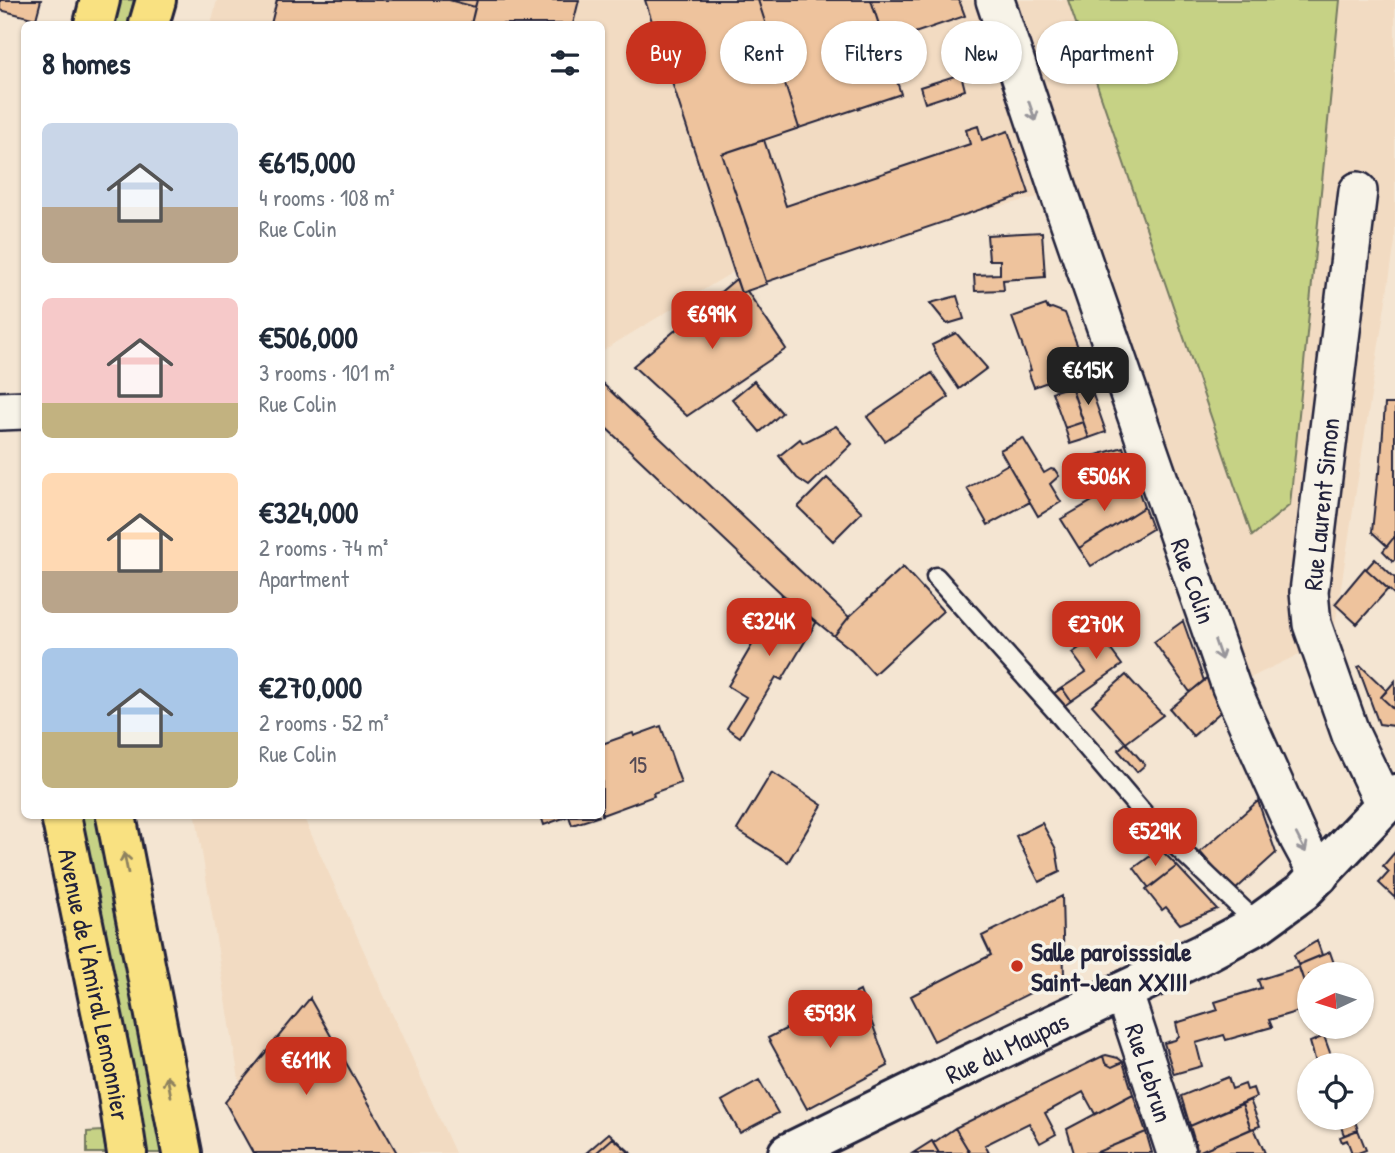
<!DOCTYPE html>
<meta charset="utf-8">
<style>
body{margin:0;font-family:"Patrick Hand",sans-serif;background:#f2f2f3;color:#1f2937;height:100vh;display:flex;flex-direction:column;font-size:26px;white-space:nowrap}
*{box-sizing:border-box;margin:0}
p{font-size:23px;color:#747a83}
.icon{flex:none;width:38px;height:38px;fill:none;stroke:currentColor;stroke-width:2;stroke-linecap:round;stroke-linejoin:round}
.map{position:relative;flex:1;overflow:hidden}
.sheet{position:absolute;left:21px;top:21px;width:584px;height:798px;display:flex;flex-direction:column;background:#fff;border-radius:10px;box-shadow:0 2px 5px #0004}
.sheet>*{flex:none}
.hud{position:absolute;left:626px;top:21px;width:663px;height:63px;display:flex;gap:14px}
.needle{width:46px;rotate:266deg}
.fabs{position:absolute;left:1297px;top:962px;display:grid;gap:14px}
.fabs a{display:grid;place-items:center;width:77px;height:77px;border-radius:50%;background:#fff;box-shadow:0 2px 5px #0004;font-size:35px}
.price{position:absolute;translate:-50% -60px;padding:0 16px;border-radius:14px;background:#c8321e;color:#fff;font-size:23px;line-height:46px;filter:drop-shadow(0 2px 4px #0008)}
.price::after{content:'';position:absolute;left:50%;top:42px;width:21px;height:16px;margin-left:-10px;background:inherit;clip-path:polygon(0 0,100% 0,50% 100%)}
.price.current{background:#222;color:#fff}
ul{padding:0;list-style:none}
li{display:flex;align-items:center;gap:21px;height:175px;padding:0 21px}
li span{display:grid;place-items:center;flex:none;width:196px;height:140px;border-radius:10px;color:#555}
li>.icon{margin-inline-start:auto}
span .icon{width:84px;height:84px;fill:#fffc;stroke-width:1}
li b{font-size:30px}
h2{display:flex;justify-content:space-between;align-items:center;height:84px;padding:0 21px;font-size:30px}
.pill{padding:0 24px;border-radius:32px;background:#fff;box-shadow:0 2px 5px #0004;font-size:24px;line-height:63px}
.pill.current{background:#c8321e;color:#fff}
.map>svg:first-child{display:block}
.built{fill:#f2dbc2}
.green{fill:#c6d285;stroke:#747a60;stroke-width:2}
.building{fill:#eec39d;stroke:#22223b;stroke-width:2}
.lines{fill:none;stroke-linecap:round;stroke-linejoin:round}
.service-casing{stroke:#22223b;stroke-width:23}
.minor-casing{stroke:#22223b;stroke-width:42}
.tertiary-casing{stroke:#22223b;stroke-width:44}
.primary-casing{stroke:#22223b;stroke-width:44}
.service{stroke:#f7f3e8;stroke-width:18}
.minor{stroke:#f7f3e8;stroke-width:37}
.tertiary{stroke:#f7f3e8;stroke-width:38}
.primary{stroke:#f9e181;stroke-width:38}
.oneway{stroke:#97959a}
.oneway2{stroke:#8e825e}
.poi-dot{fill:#c8321e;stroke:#f7f3e8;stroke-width:2.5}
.labels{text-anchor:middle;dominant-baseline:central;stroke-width:7;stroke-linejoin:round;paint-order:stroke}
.number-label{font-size:23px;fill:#554a54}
.street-label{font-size:26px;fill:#22223b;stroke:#f7f3e8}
.poi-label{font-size:26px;font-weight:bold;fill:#22223b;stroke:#f7f3e8;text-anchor:start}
</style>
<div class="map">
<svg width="1395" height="1153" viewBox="0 0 1395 1153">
<rect width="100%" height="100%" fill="#f4e5d2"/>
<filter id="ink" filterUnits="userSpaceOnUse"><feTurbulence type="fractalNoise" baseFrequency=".0143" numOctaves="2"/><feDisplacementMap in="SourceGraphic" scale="14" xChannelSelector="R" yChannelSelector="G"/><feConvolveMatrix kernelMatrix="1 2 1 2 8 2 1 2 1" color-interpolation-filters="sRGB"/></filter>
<g filter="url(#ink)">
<path class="built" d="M217,0h1178v242l-62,396 -102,49 -172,-495 -321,77 -136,82v-327h-391z
M196,816h107l152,337h-204z"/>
<path class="green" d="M118,0h16l-6,24h-16z
M1068,0h272l-50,505 -38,31z
M81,816h18l63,337h-17z
M102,1131l4,22h-19v-21z"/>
<path class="building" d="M0,0h41l-5,19 -36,-9z
M277,0h172l26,7 -4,17h-200z
M449,0h28l-2,7z
M477,0h102l-6,24h-102z
M645,0h113l41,128 -77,26 45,130 -26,9z
M758,0h113l30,94 -102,34z
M871,0h88l6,16 -80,27z
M961,74l4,16 -40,13 -5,-16z
M978,126l4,14 26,-9 21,62 -263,89 -44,-128 42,-14 22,66 184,-62 -4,-14z
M1042,232l3,45 -42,3 1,10 -29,1 -1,-16 26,-1v-14h-11l-2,-25z
M736,279l5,14 6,-2 39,58 -99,67 -54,-50z
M957,296l7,23 -17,5 -17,-21z
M1046,305l2,4 4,-1 13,5 14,37 -15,5 6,19 -36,13 -6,-16 3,-1 -19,-53z
M956,333l31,35 -28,21 -19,-28 -8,-16z
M932,373l17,24 -64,44 -18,-24z
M1086,375l20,57 -17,6 -18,-52 4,-2 -1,-5z
M754,381l28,32 -22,19 -28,-33z
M602,383l247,234 -15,19 -52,-42 -180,-170z
M1071,386l12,36 -18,6 -13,-36z
M1385,404h10v132l-8,10 -15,-14 6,-59h2z
M1083,422l6,16 -19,6 -5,-16z
M836,426l16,18 -43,42 -12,-8 -18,-22 21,-17 3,4z
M1023,438l21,35 7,-4 4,1 4,6 -9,8 11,18 -23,14 -38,-66z
M1123,447l5,14 -40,11 -11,-11z
M1008,464l22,38 -42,23 -21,-37z
M1134,477l10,30 -65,41 -18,-29z
M827,478l35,34 -29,29 -35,-34z
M1144,507l8,22 -61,37 -12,-18z
M1395,536v23l-2,2 -10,-10z
M1375,559l20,19v17l-29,-26z
M903,567l40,44 -69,63 -22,-24 -18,-14 15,-19z
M1365,568l23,21 -31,35 -22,-20z
M782,594l34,29 -34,57 -6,-3 -36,60 -13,-9 19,-31 -18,-11z
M1183,621l21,60 -14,11 -36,-50z
M1114,624l11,16 -14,10 11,15 -51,36 -9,-13 24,-16 -14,-19z
M1361,666l26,25 -6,6 14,13v16l-16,-2 -21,-57z
M1126,675l37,40 -37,28 -34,-38z
M1209,676l16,32 -32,28 -23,-27z
M1395,681v29l-14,-13z
M1062,688l9,13 -7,5 -11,-12z
M661,726l20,57 -28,10 1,3 -52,19v-71l31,-11 1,3z
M1126,743l19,22 -8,7 -19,-22z
M772,772l50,33 -34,57 -51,-32z
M1258,801l18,52 -42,38 -34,-39z
M541,816h59l-28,9 -3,-9 -25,9z
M1042,823l14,26 4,23 -21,10 -23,-46z
M1160,849l17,17 -28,22 -15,-20z
M1395,852v46l-16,-15 10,-11 -6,-6z
M1177,866l40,43 -37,15 -14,-17 -4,3 -16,-20z
M1062,896l2,80 -130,65 -23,-45 80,-41 -9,-19z
M1317,941l5,14 -24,10 -4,-10z
M1330,952l8,23h-29v21l-11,-31z
M1299,967l10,29v12l-40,12 3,7 -46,13 -2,-5 -28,8 6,23 -28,8 -10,-31 11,-3 4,-4 -3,-13 42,-13 -3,-8 46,-14 -3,-8z
M860,991l28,75 -81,43 -39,-71z
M310,998v1l87,154h-144l-28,-51z
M1324,1036l9,25 -10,5h-6l-7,-24z
M1106,1055l12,3 5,4 -11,5 -7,-4 -2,-7z
M1103,1056l2,7 7,4 11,-5 10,32 -38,20 -12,-22 -38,21 11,21 -16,9 -11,-20 -44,22 4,8h-19l-15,-25z
M1228,1077l4,12 13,-5 2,6 6,-2 3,9 -66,29 -9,-30z
M759,1080l19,33 -38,20 -18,-32z
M1133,1094l13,38 -51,21h-21l-7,-24z
M1250,1100l10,26 -9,3 -9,-25z
M1242,1104l9,25 -53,23 -8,-26z
M1338,1118h16l4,12 -14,5z
M955,1128l15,25h-31l-6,-10z
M1254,1128l11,25h-66l-1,-1z
M1358,1130l8,20 -8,3h-6l-5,-13 -5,2 -2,-5z
M1146,1132l6,21h-57z
M609,1133l22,20 -18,-15 -17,15h-10z
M613,1138l17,15h-34z
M932,1141l7,12h-26z"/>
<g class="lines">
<defs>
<path id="service" d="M936,577l120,134 92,108 110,105"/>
<g id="minor">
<path id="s1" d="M995,0l64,192 172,495 68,152 20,37"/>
<path d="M1358,191l-49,401 3,32 39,111 33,69"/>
<path d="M0,411l24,-1"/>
<path id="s2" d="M1123,991l53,162"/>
</g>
<g id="tertiary">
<path id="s3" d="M788,1153l174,-85 242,-115 54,-29 44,-32 93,-98"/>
</g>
<g id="primary">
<path d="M94,24l6,-24"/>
<path d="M149,24l7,-24"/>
<path id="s4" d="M61,816l56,272 10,65"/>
<path d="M116,816l66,337"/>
</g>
</defs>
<use href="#service" class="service-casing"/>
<use href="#minor" class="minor-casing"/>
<use href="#tertiary" class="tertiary-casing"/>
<use href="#primary" class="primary-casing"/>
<use href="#service" class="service"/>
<use href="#minor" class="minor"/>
<use href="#tertiary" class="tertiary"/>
<use href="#primary" class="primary"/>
</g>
<defs><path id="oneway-shaft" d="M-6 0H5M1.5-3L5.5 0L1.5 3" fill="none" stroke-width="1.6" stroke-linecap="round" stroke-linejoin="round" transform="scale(1.75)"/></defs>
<g class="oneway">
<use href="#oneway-shaft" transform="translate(1032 111) rotate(71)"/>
<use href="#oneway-shaft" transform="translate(1218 650) rotate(71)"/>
<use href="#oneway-shaft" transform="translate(1301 843) rotate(63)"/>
</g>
<g class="oneway2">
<use href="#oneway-shaft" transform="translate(126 863) rotate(-101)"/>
<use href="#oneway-shaft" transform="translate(169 1086) rotate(-101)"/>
</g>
</g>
<circle class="poi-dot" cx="1017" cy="966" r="7"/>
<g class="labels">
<g class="number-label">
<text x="638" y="764">15</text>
</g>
<g class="street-label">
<text transform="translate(1321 504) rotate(-84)">Rue Laurent Simon</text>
<text stroke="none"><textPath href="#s1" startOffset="614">Rue Colin</textPath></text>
<text stroke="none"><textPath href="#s4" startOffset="172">Avenue de l'Amiral Lemonnier</textPath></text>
<text stroke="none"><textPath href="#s3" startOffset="243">Rue du Maupas</textPath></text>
<text stroke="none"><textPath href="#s2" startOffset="86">Rue Lebrun</textPath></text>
</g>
<g class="poi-label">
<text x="1031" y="951">Salle paroisssiale<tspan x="1031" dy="30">Saint-Jean XXIII</tspan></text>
</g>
</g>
</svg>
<div class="fabs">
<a><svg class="needle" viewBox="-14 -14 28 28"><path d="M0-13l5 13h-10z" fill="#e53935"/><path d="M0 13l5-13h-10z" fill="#747a83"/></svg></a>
<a><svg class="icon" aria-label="locate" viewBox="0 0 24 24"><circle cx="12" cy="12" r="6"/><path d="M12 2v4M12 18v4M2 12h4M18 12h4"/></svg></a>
</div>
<b class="price" style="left:712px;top:351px">€699K</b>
<b class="price current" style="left:1088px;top:407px">€615K</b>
<b class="price" style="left:1104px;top:513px">€506K</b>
<b class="price" style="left:769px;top:658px">€324K</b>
<b class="price" style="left:1096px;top:661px">€270K</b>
<b class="price" style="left:1155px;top:868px">€529K</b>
<b class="price" style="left:830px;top:1050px">€593K</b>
<b class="price" style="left:306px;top:1097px">€611K</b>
<div class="hud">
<a class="pill current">Buy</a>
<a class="pill">Rent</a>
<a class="pill">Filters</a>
<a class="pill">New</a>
<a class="pill">Apartment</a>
</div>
<section class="sheet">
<h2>8 homes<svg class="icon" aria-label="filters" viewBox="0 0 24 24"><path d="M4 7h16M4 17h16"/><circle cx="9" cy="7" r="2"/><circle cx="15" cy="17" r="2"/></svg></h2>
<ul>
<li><span style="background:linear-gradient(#c9d6e8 60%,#b9a48a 0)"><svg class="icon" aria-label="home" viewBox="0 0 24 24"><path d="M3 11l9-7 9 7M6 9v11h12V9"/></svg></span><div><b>€615,000</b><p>4 rooms · 108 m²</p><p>Rue Colin</p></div></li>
<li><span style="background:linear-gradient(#f6c9c9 75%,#c2b280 0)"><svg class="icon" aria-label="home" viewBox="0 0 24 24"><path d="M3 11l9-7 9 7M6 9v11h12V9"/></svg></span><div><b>€506,000</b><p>3 rooms · 101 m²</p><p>Rue Colin</p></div></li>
<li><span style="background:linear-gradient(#ffd9b3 70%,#b9a48a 0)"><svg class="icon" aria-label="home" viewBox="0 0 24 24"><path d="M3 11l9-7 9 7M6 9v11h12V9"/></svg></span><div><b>€324,000</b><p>2 rooms · 74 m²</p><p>Apartment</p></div></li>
<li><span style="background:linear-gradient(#a9c7e8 60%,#c2b280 0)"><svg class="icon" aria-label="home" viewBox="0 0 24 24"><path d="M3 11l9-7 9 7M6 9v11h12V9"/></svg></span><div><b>€270,000</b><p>2 rooms · 52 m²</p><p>Rue Colin</p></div></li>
</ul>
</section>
</div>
